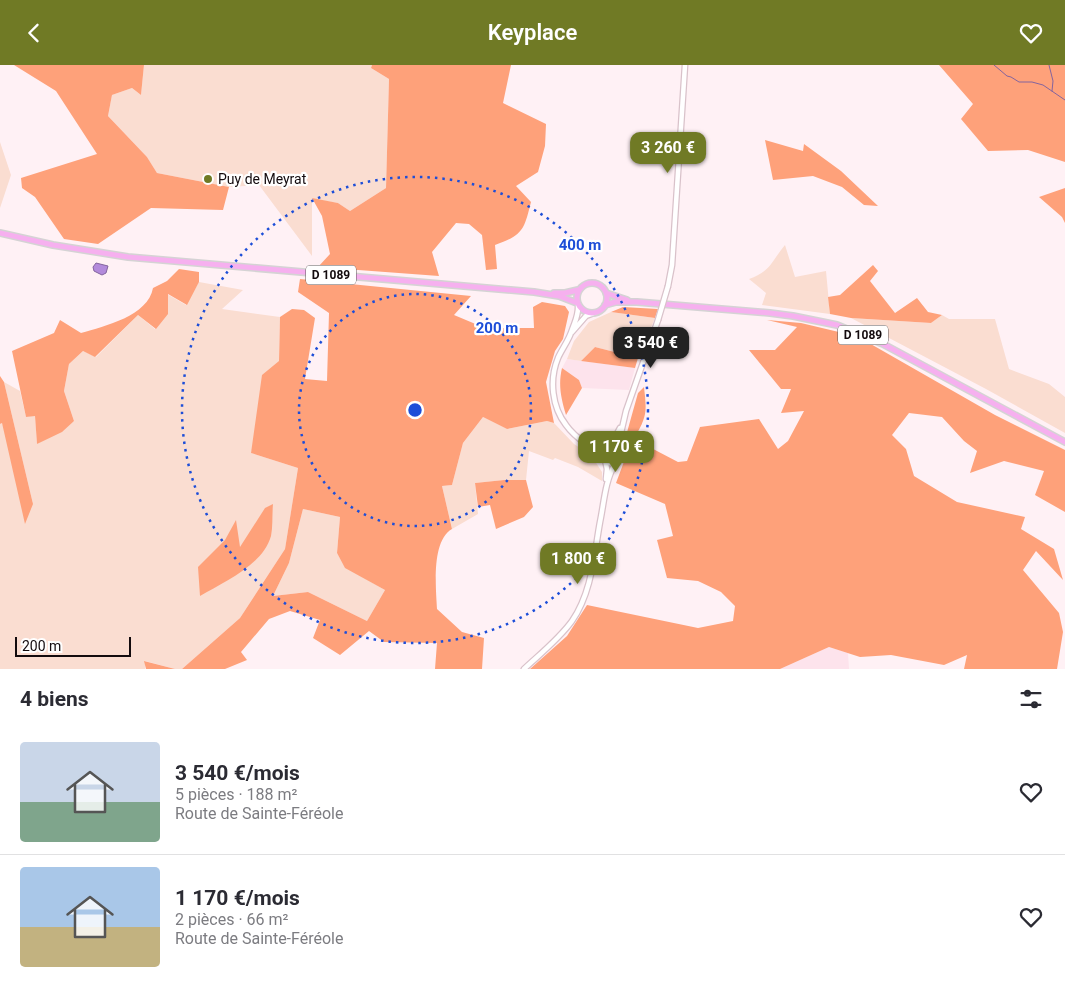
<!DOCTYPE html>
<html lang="fr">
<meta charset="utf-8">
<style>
body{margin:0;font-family:Roboto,sans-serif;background:#f7f7f7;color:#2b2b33;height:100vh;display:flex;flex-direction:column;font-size:19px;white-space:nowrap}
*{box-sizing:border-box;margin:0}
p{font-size:16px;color:#7c7c81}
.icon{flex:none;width:28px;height:28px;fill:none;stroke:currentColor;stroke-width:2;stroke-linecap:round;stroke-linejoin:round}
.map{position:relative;height:604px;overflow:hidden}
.drawer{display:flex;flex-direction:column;background:#fff;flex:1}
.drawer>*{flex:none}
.scale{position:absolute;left:15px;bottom:12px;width:116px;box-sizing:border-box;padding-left:5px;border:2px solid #130b0e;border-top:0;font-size:14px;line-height:18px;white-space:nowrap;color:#130b0e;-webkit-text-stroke:4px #fff;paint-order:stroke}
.price{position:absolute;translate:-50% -42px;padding:0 11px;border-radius:10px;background:#707a25;color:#fff;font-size:16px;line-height:32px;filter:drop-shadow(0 1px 2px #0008)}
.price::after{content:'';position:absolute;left:50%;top:30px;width:15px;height:11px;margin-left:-8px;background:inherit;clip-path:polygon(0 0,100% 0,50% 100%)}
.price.current{background:#222;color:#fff}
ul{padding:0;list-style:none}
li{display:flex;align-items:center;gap:15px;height:125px;padding:0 20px}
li+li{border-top:1px solid #e1e1e2}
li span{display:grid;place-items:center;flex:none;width:140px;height:100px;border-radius:5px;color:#555}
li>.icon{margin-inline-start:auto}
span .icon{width:60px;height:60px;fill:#fffc;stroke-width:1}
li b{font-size:21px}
h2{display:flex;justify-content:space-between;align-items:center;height:60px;padding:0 20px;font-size:21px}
header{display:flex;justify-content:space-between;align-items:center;height:65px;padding:0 20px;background:#707a25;color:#fff;font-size:22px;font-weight:600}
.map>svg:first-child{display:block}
.built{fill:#fde3ec}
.green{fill:#faddd1}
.forest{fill:#fea17a;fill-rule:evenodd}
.water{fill:#b38adb;stroke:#83649e}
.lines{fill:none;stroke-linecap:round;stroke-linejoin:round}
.stream{stroke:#83649e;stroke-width:1}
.secondary-casing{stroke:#d9c2ca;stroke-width:7}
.trunk-casing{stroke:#d5d3d4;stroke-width:8}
.secondary{stroke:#fff;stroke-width:4.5}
.trunk{stroke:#f6b0ef;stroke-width:5}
.secondary-bridge-casing{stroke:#d9c2ca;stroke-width:7;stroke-linecap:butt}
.secondary-bridge{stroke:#fff;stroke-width:4.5}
.ring{fill:none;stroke:#1d4ed8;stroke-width:2.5;stroke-dasharray:2.5 5}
.poi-dot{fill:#707a25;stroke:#fff;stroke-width:2}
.labels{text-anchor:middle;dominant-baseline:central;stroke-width:4.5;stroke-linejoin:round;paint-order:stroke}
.shield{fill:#fff;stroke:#5a5456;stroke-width:1}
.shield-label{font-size:12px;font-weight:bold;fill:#130b0e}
.poi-label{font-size:14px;fill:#130b0e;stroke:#fff;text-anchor:start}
.centre{fill:#1d4ed8;stroke:#fff;stroke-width:2.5}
.ring-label{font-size:15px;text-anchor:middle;font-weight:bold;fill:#1d4ed8;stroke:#fff;stroke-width:4.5;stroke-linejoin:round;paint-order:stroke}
</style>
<header><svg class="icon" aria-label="back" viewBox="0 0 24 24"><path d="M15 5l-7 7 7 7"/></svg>Keyplace<svg class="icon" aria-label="heart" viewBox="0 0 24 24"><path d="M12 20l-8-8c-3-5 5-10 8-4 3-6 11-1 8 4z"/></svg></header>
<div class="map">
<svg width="1065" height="604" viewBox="0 0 1065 604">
<rect width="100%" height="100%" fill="#fff1f5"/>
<path class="built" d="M567,294l68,9 -6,22 -47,-2 -3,-8 -17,-12z
M829,582l19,6 1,16h-69z"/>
<path class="green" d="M144,0h228l-1,3 18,11 -3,109 -36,23 -12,-8 -26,-4v57l-53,-71 -30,2 -72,-14 -10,-16 -39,-41 4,-21 20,-7 9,7z
M0,77l11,33 -11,33z
M785,180l10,32 31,-6 4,43 -68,-9 4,-12 -17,-14c22,-8 22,-17 36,-34z
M199,217l44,8 -21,19 58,8 -1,44 -28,92 47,15 -13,81 -45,69 -58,51h-7l-30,-8v8h-145v-245l2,-1 31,81 -29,-122 16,9 6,26 9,-2 2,29 37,-23 -10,-30 5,-27 14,-13 13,6 42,-42 17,14 12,-35 19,11z
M611,247l44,6 -17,40 -43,-11 -14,14 -14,-2 7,-18 15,-19z
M942,250l7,4h46l14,50 40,15 16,13v36l-79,-44 -135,-71 80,5z
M483,352l24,12 40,-8 7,2 20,21 17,11 11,17v9l-24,-14 -23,-9 -2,2 -24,-9 -3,29h-22l-29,3 3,31 -26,15 -10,-43 10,-1 11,-42z
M303,444l37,8 -3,36 8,14 40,23 -18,31 -59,-29 -35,4 16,-33z"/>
<path class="forest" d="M14,0h130l-3,30 -9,-7 -20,7 -4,21 39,41 10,16 72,14 -6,23 -72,-2 -53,36 -34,-5 -29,-42 -13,-9 -1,-10 76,-24 -41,-63z
M372,0h139l-8,38 43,21 -1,22 -7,26 -22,14 15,16c-7,28 -8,33 -36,43l2,24 -11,1 -4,-35 -13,-11 -13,-1 -24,29 7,24 -121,-9 12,-13 -8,-38 -10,-18 26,5 12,8 36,-23 3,-109 -18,-11z
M939,0h126v97l-37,-12 -40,1 -27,-32 12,-15z
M765,75l38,11 1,-7 37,27 37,35 -14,-1 -22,-18 -29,-11 -40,4z
M1065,123v35l-3,-6 -23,-20z
M873,200l5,6 -8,10 25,32 22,-15 11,14 14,3 -11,8 -80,-5 -21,-4 -2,-17 12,-2z
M179,204l20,3v10l-12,23 -19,-11v20l-12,15 -18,-14 -43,42 -12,-6 -14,13 -5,27 10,30 -12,11 -25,12 -2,-28 -9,1 -14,-66 42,-18 6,-13 21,13c24,-7 67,-17 72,-45l14,-7z
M300,214l171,17 -17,19 31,13h49l-1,-21 9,-5 23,4 4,6 -6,27 -8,12 -9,31 8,41 -7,-2 -40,8 -24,-12 -20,26 -11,42 -10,1 10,43c-21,12 -16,59 -15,80l25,23 22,6 -2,31h-47l2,-26 -53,-1 -15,-11 -29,24 -27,-17 7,-18 -30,-9 -21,8 -28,33 6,8 -22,9h-43l58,-51 45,-69 13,-81 -47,-15 11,-78 17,-14 1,-44 12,-8 12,1 11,8 -10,61 22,2 2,-68 -31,-21zM303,444l37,8 -3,36 8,15 40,22 -18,31 -59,-29 -35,4 16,-33z
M623,242l35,2 -3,9 -44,-6z
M767,255l34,3 42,10 26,10 126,72 70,35v62l-30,-17 9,-24 -40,-10 -34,12 7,-22 -13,-10 -22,-24 -33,-4 -17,22 14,14 8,27 43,26 68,15 -4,12 33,20 9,31 -27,-29 -13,19 36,43 4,19 -6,37h-93l3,-14 -23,10 -53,-10 -31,2 -31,-10 -49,22h-250l37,-33 20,-31 111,23 35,-7 2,-15 -14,-14 -23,-11 -31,-3 -10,-38 16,-4 -8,-32 -49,-21 12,-32 -4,-8 14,-50 6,-6c3,26 3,29 -10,52l44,23 9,-1 13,-34 59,-8 19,30 10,-8 16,-30 -23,2 10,-24h-10l-32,-39h26l22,-23z
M595,282l43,11 -3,10 -54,-7z
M562,303l17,12 3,8 -16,27c-5,-17 -8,-30 -4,-47z
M0,311l4,6 29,122 -8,20 -23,-101 -2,1z
M504,415h22l7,27 -9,10 -28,12 -6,-24 -12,2 -3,-24z
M273,439c-1,10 0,22 -2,32 -8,29 -47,46 -71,60l-2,-29 27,-27 11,-20 4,27 25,-39z
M144,596l31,8h-29z"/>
<path class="water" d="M96,198l12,3 -2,7 -4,2 -8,-4 -1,-4z"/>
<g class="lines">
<path class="stream" d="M994,0l13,11 4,1 8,5h13l11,3 22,15
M1049,0l4,16 -1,10"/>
<defs>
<path id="secondary" d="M668,221l4,-21 13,-200
M578,239c1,11 -3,17 -6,26 -3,10 -10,19 -14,28 -9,22 -6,49 8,67 11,16 26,21 38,34
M572,267l14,-16 8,-3
M587,378l11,5 8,-1
M610,380l8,2 3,6c0,10 -8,13 -16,8l-2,-8 2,-5 7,-5 8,-15
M620,385v-13l6,-26 32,-91
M605,395l2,9 -1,10
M524,604c16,-15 35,-30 48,-48 20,-29 22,-66 28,-99 4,-19 5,-41 15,-58"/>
<path id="trunk" d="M0,168l53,12 75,12 406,35 25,4 18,7
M577 233a15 15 0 1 1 30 0a15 15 0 1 1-30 0Z
M554,228h11l13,-3
M606,228l21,7
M605,240l11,-3h21l133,11 23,3 44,9 46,19 182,98"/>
</defs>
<use href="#secondary" class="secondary-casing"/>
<use href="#trunk" class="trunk-casing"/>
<use href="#secondary" class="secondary"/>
<use href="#trunk" class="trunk"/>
<defs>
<path id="secondary-bridge" d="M658,255l10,-34"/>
</defs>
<use href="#secondary-bridge" class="secondary-bridge-casing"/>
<use href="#secondary-bridge" class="secondary-bridge"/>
</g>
<g class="ring">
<circle cx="415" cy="345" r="116"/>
<circle cx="415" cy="345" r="233"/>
</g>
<circle class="poi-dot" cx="208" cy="114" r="5"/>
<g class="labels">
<g class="shield">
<rect x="306" y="200.5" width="50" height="19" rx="4"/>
<rect x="838" y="260.5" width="50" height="19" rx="4"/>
</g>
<g class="shield-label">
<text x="331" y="210">D 1089</text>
<text x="863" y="270">D 1089</text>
</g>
<g class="poi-label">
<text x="218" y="114">Puy de Meyrat</text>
</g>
</g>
<circle cx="415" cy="345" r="8" class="centre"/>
<g class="ring-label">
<text x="580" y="185">400 m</text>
<text x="497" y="268">200 m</text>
</g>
</svg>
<div class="scale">200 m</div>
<b class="price" style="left:668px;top:109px">3 260 €</b>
<b class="price current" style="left:651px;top:304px">3 540 €</b>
<b class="price" style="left:616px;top:408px">1 170 €</b>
<b class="price" style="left:578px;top:520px">1 800 €</b>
</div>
<section class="drawer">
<h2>4 biens<svg class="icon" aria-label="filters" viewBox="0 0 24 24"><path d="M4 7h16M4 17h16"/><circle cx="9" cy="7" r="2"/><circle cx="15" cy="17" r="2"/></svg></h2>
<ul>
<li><span style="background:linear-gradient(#c9d6e8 60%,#7fa58c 0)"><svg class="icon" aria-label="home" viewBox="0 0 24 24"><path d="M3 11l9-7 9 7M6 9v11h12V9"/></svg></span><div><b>3 540 €/mois</b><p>5 pièces · 188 m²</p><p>Route de Sainte-Féréole</p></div><svg class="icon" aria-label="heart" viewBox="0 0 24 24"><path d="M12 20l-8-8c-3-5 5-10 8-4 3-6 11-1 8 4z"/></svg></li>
<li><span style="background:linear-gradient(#a9c7e8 60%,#c2b280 0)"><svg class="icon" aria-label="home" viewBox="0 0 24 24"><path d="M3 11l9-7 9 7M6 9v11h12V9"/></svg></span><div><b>1 170 €/mois</b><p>2 pièces · 66 m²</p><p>Route de Sainte-Féréole</p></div><svg class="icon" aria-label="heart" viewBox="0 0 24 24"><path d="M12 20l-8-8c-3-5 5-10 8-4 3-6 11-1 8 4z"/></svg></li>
</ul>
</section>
